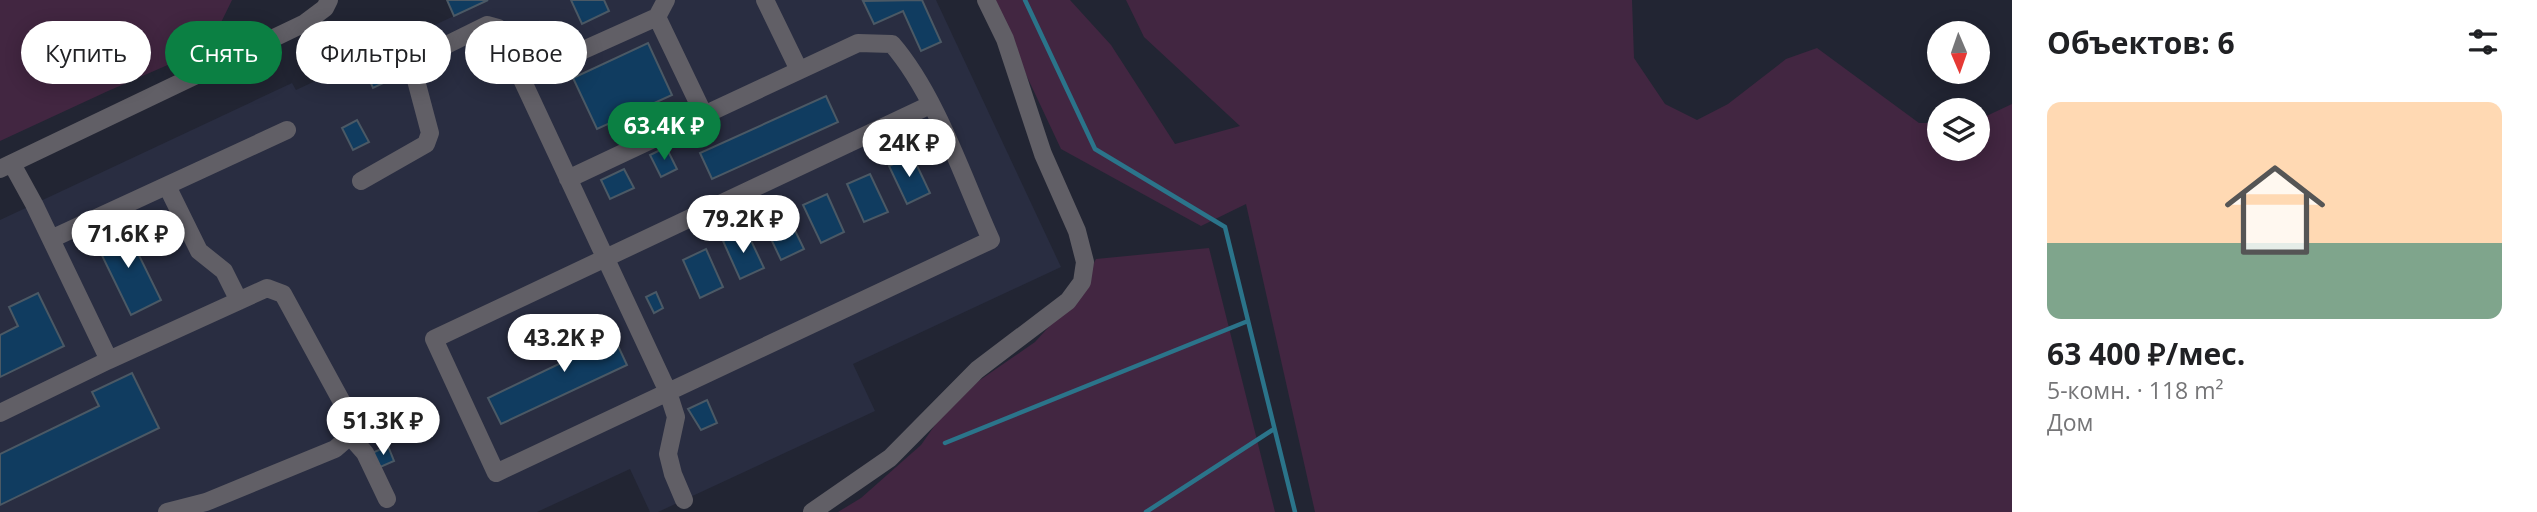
<!DOCTYPE html>
<html lang="ru">
<meta charset="utf-8">
<style>
body{margin:0;font-family:"Open Sans",sans-serif;background:#f6f6f6;color:#202124;height:100vh;display:flex;flex-direction:column;font-size:26px;white-space:nowrap}
*{box-sizing:border-box;margin:0}
p{font-size:23px;color:#757577}
.icon{flex:none;width:38px;height:38px;fill:none;stroke:currentColor;stroke-width:2;stroke-linecap:round;stroke-linejoin:round}
.map{position:relative;flex:1;overflow:hidden}
.panel{display:flex;flex-direction:column;background:#fff;width:525px}
.panel>*{flex:none}
.top-card{position:absolute;left:21px;top:21px;width:665px;height:63px;display:flex;gap:14px}
.needle{width:46px;rotate:178deg}
.controls{position:absolute;left:1927px;top:21px;display:grid;gap:14px}
.controls a{display:grid;place-items:center;width:63px;height:63px;border-radius:50%;background:#fff;box-shadow:0 4px 18px #0003;font-size:35px}
.price{position:absolute;translate:-50% -60px;padding:0 16px;border-radius:24px;background:#fff;color:#222;font-size:23px;line-height:46px;filter:drop-shadow(0 2px 4px #0008)}
.price::after{content:'';position:absolute;left:50%;top:42px;width:21px;height:16px;margin-left:-10px;background:inherit;clip-path:polygon(0 0,100% 0,50% 100%)}
.price.selected{background:#0b8043;color:#fff}
ul{padding:0;list-style:none}
li{display:grid;align-content:center;gap:14px;height:371px;padding:0 35px}
li+li{border-top:2px solid #e0e0e0}
li span{display:grid;place-items:center;height:217px;border-radius:14px;color:#555}
li>.icon{margin-inline-start:auto}
span .icon{width:126px;height:126px;fill:#fffc;stroke-width:1}
li b{font-size:30px}
h2{display:flex;justify-content:space-between;align-items:center;height:84px;padding:0 35px;font-size:30px}
.tag{padding:0 24px;border-radius:32px;background:#fff;box-shadow:0 4px 18px #0003;font-size:24px;line-height:63px}
.tag.selected{background:#0b8043;color:#fff}
main{display:flex;flex:1;min-height:0}
.map>svg:first-child{display:block}
.built{fill:#292d41}
.green{fill:#422641}
.lines{fill:none;stroke-linecap:round;stroke-linejoin:round}
.stream{stroke:#2b748a;stroke-width:4.5}
.building{fill:#103c60;stroke:#4b5965;stroke-width:2}
.minor{stroke:#615f66;stroke-width:18}
</style>
<main>
<div class="map">
<svg width="2012" height="512" viewBox="0 0 2012 512">
<rect width="100%" height="100%" fill="#222533"/>
<path class="built" d="M447,0h489l125,267 -208,97 22,47 -217,101h-8l-20,-43 -93,43h-537v-292l292,-137 4,7 158,-74z"/>
<path class="green" d="M0,0h232l-23,47 -101,44 -108,50z
M991,0h79l41,45 64,99 65,-18 -96,-89 -18,-37h506l2,58 31,46 32,16 31,-16 58,-45 31,-11 102,75h20v26h39v-29l34,-16v408h-697l-69,-308 -45,22 -140,-77z
M1209,248l66,264h-437l23,-14 60,-53 33,-47 81,-56 41,-45 20,-38z"/>
<g class="lines">
<path class="stream" d="M1025,0l70,149 130,78 70,285
M945,443l303,-122
M1146,512l128,-83"/>
</g>
<path class="building" d="M447,0h41l-34,16z
M571,0h33l5,11 -27,13z
M922,0l19,42 -20,9 -18,-40 -29,13 -11,-23z
M539,22l9,22 -29,11 -8,-22z
M648,43l24,52 -75,34 -24,-51z
M392,63l6,13 -25,12 -6,-14z
M826,96l12,26 -126,57 -12,-26z
M357,120l12,22 -16,8 -11,-22z
M666,147l11,22 -16,8 -11,-22z
M912,155l18,38 -23,11 -18,-38z
M624,169l10,19 -24,11 -9,-19z
M870,174l18,38 -24,10 -17,-38z
M827,194l17,38 -23,11 -18,-38z
M786,212l18,37 -23,11 -18,-38z
M124,225l37,75 -30,15 -37,-76z
M746,230l18,38 -24,11 -17,-38z
M706,249l17,38 -23,11 -17,-38z
M656,292l7,16 -9,5 -8,-16z
M38,293l26,53 -64,31v-42l18,-9 -9,-19z
M604,316l23,49 -126,59 -13,-26 98,-47 -11,-22z
M132,373l27,55 -159,77v-51l99,-48 -7,-14z
M707,400l10,23 -16,7 -13,-21z
M388,446l6,15 -16,7 -6,-15z"/>
<g class="lines">
<path class="minor" d="M765,0l34,70
M521,78l136,-61 9,-17
M704,115l154,-72 34,1c44,51 71,134 99,196l-495,233 -62,-134 496,-234
M12,164l22,40 75,156 158,-72 16,6 66,121 1,21 -15,13 -129,53 -39,10
M0,169l305,-146 20,-15 4,-8
M568,179l136,-64 -47,-98
M361,181l65,-37 4,-11 -17,-64 7,-11 67,-33 11,3 170,364 8,25 -8,37 5,20 11,26
M167,186l32,65 25,20 15,30
M51,239l236,-109
M0,413l109,-53
M350,436l15,17 22,46
M812,512l78,-54 87,-88 91,-69 14,-19 3,-20 -8,-31 -34,-77 -38,-115 -19,-39"/>
</g>
</svg>
<div class="controls">
<a><svg class="needle" viewBox="-14 -14 28 28"><path d="M0-13l5 13h-10z" fill="#e53935"/><path d="M0 13l5-13h-10z" fill="#757577"/></svg></a>
<a><svg class="icon" aria-label="layers" viewBox="0 0 24 24"><path d="M12 4l9 5-9 5-9-5zM3 14l9 5 9-5"/></svg></a>
</div>
<b class="price selected" style="left:664px;top:162px">63.4K ₽</b>
<b class="price" style="left:909px;top:179px">24K ₽</b>
<b class="price" style="left:743px;top:255px">79.2K ₽</b>
<b class="price" style="left:128px;top:270px">71.6K ₽</b>
<b class="price" style="left:564px;top:374px">43.2K ₽</b>
<b class="price" style="left:383px;top:457px">51.3K ₽</b>
<div class="top-card">
<a class="tag">Купить</a>
<a class="tag selected">Снять</a>
<a class="tag">Фильтры</a>
<a class="tag">Новое</a>
</div>
</div>
<section class="panel">
<h2>Объектов: 6<svg class="icon" aria-label="filters" viewBox="0 0 24 24"><path d="M4 7h16M4 17h16"/><circle cx="9" cy="7" r="2"/><circle cx="15" cy="17" r="2"/></svg></h2>
<ul>
<li><span style="background:linear-gradient(#ffd9b3 65%,#7fa58c 0)"><svg class="icon" aria-label="home" viewBox="0 0 24 24"><path d="M3 11l9-7 9 7M6 9v11h12V9"/></svg></span><div><b>63 400 ₽/мес.</b><p>5-комн. · 118 m²</p><p>Дом</p></div></li>
</ul>
</section>
</main>
